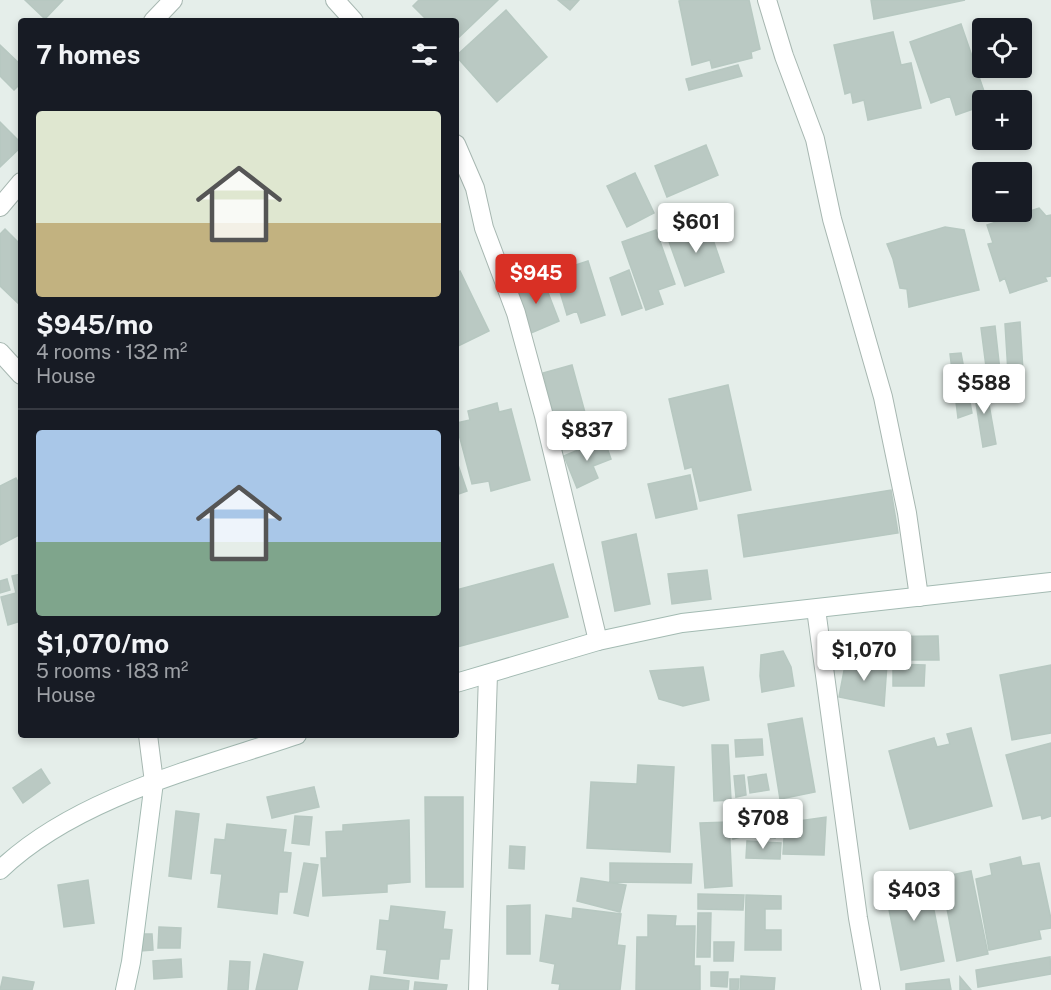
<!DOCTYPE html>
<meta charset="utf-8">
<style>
body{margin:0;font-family:"Public Sans",sans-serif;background:#20242c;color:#f1f3f6;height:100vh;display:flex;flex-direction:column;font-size:22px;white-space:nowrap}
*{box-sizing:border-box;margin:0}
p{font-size:20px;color:#9ea1a6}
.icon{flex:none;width:33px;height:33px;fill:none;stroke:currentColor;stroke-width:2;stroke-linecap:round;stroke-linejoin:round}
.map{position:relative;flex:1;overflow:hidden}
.drawer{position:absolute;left:18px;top:18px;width:441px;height:720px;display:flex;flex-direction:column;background:#171b24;border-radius:6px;box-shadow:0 3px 9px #0003}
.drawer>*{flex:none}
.buttons{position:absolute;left:972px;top:18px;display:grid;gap:12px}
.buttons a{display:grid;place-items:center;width:60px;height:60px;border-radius:6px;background:#171b24;box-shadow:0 3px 9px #0003;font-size:30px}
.price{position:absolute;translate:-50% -51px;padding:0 14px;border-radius:6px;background:#fff;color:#222;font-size:20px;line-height:39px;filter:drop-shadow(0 2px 3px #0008)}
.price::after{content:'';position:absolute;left:50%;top:36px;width:18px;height:14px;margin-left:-9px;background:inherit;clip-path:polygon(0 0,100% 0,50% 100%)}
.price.selected{background:#d93025;color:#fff}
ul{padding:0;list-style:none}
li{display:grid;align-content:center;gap:12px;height:318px;padding:0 18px}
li+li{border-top:2px solid #363941}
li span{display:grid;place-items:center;height:186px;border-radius:6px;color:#555}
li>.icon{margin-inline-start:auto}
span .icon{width:108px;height:108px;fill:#fffc;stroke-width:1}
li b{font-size:26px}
h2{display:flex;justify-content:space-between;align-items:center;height:72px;padding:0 18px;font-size:26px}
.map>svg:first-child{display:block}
.building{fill:#bac9c3;stroke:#b7c8c1;stroke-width:1.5}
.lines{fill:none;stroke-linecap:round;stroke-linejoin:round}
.street-casing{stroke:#a7b7b1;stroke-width:20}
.secondary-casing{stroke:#a3bab2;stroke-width:20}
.street{stroke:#fff;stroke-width:18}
.secondary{stroke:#fff;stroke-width:18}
</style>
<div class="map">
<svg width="1051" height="990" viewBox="0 0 1051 990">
<rect width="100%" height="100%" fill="#e5eeea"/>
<path class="building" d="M25,0h38l-18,19z
M419,0h79l-42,40v-19h-28l-15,-15z
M558,0h21l-9,10z
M683,0h66l11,49 -9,3 1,6 -40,10 -2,-8 -18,5 -13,-64z
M871,0h94l-91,19z
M506,10l41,47 -50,45 -41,-46z
M961,24l26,76h-5v6l-26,9 -6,-19 -19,7 -21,-61z
M893,32l8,33 10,-2 10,45 -53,12 -4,-20 -11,3 -2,-11 -6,2 -11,-49z
M0,45l21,20v18l-7,7 -14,-14z
M738,65l4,11 -53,14 -3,-11z
M0,122l21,21v4l-21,20z
M706,145l12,30 -51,22 -12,-31z
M635,173l19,40 -27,14 -20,-41z
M1039,208l7,8 5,-1v61l-6,1 2,4 -37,12 -5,-15 -5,3 -12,-37 5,-1 -6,-18z
M707,222l17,50 -39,14 -18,-50z
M945,227l19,3 15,60 -70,17 -2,-18 -7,-1 -7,-29 -6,-15z
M5,229l16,16v61l-21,-20v-52z
M656,230l19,54 -17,6 5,14 -17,6 -24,-68z
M588,261l17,54 -24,8 -4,-12 -10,4 -13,-43z
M629,270l13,38 -20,7 -12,-37z
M460,271l29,60 -33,16v-74z
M542,277l17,44 -28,12 -18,-45z
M1020,322l4,66 -15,1 -4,-65z
M995,326l7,63 -13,1 -8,-62z
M961,353l11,60 -14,5 -8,-64z
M572,365l15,55 -30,7 -14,-54z
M985,382l11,62 -13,3 -10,-63z
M728,385l23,105 -51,11 -8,-34 -7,2 -16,-70z
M497,403l2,9 12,-3 19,71 -39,11 -2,-10 -17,3 -16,-61 14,-3 -2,-9z
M604,439l7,20 -18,7 5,12 -21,10 -13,-32z
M456,459l11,32 -11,4z
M690,475l7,34 -41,9 -8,-34z
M16,478l5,10v46l-21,11v-59z
M891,490l7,43 -154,24 -6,-42z
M636,534l14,70 -35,7 -13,-69z
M553,564l15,53 -111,30 -1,-57z
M707,570l4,29 -39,5 -4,-30z
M21,574v47l-13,4 -7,-28 15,-4 -4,-17z
M7,579l3,11 -10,3v-12z
M938,636l1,24h-86l-1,-23z
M783,651l8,16 3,19 -32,6 -2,-16 1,-21z
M846,660l41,4 -3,42 -45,-9z
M893,664l32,1 -1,21h-31z
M1051,665v68l-39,7 -12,-65z
M703,667l6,33 -26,6 -24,-7 -9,-28z
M802,718l13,74 -35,7 -12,-75z
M971,728l21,78 -82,23 -21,-78 45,-13 3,9 13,-3 -3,-10z
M762,739l1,16 -27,2 -1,-17z
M1051,743v73l-9,3 -1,-4 -18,4 -17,-64z
M712,745h16l3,55 -17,1z
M638,765l36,2 -4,85 -83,-4 4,-66 46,2z
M41,769l9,14 -27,20 -10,-15z
M766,774l3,16 -19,3 -2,-16z
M744,775l2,20 -10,2 -2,-21z
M314,787l5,20 -47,11 -5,-21z
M425,797h38v90h-37z
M176,811l23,3 -8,65 -22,-3z
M295,816l17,1 -3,28 -17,-2z
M826,817l-2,38 -41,-1 2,-31z
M409,820l1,62 -23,2v8l-64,4 -2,-38h6l-1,-26 17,-1v-6z
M777,820l-2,18 -23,-4 -19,5 -2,-18z
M729,822l3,64 -27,2 -5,-65z
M227,824l59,6 -3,22 8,1 -4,39h-8l-2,22 -59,-7 4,-33 -11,-1 4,-34 10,1z
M747,841l34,2 -1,16 -34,-1z
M510,846l15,1 -1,22 -15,-1z
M1020,857l2,9 17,-3 12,56v9l-12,2 2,9 -52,11 -13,-71 16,-4 -2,-11z
M304,863l14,2 -10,51 -14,-3z
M610,863l82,1 -1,19 -81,-1z
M971,871l17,83 -31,7 -16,-84z
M927,875l17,86 -43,9 -17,-86z
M581,878l45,7 -6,27 -43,-11z
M88,880l6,43 -30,4 -6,-42z
M698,894l46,1 -1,15 -45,-1z
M746,895l35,1v13h-16v21h16v20h-36z
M530,905v49h-23v-48z
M391,906l54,6 -2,17 9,1 -3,29h-9l-2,20 -54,-6 3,-23 -10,-1 3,-29 9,1z
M573,908l48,6 -4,31 8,1 -5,44h-61l1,-6 -8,-1 3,-19 -15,-3 6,-46 26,4z
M698,913h13l-1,44h-13z
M648,915l28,1 -1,10h20l-1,40h6v24h-64l1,-53h11z
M159,927l22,1 -1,20h-22z
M139,934h13l1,16 -13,1z
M714,942h20l-1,19h-19z
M264,954l39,8 -6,28h-41z
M1050,957l1,17 -73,13 -2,-17z
M181,959l1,18 -28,2 -1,-18z
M230,961l20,1 -2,28h-20z
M711,972h17l-1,15 -16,-1z
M371,976l38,5 -1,9h-39z
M741,976l34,2 -1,12h-34z
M3,977l31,5 -2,8h-32z
M960,977l11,13h-11z
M730,979h9l-1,11h-8z
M949,979l2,11h-45v-6z
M415,982l32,3 -1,5h-32z"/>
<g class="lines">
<defs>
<path id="street" d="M335,0l19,21
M767,0l17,56 31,83 17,80 51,178 24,116 12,84
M153,21l20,-21
M456,144l19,44 9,40 32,85 28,103 54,225
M0,207l21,-25
M0,352l21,23
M816,609l42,309 13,72
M148,735l6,47
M478,990l10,-316"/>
<path id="secondary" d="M456,683l142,-42 84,-18 369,-41
M0,870c76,-73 199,-102 297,-135
M125,990l6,-28 23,-180"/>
</defs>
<use href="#street" class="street-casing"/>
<use href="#secondary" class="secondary-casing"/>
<use href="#street" class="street"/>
<use href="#secondary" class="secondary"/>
</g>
</svg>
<div class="buttons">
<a><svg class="icon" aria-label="locate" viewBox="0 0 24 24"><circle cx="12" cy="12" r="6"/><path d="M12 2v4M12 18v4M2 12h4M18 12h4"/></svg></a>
<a>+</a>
<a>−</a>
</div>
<b class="price" style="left:696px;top:254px">$601</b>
<b class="price selected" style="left:536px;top:305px">$945</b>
<b class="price" style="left:984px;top:415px">$588</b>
<b class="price" style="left:587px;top:462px">$837</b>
<b class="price" style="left:864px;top:682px">$1,070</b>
<b class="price" style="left:763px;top:850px">$708</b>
<b class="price" style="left:914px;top:922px">$403</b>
<section class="drawer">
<h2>7 homes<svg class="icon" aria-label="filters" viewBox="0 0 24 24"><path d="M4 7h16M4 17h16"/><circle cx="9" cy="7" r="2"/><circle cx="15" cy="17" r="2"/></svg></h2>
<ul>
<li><span style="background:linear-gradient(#dfe7d0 60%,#c2b280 0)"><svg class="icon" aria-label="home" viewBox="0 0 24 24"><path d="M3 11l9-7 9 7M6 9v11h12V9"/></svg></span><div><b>$945/mo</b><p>4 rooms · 132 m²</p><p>House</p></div></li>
<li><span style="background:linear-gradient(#a9c7e8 60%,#7fa58c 0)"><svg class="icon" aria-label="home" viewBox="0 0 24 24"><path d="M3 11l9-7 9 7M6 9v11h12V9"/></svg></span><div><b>$1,070/mo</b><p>5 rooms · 183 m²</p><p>House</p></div></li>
</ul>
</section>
</div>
